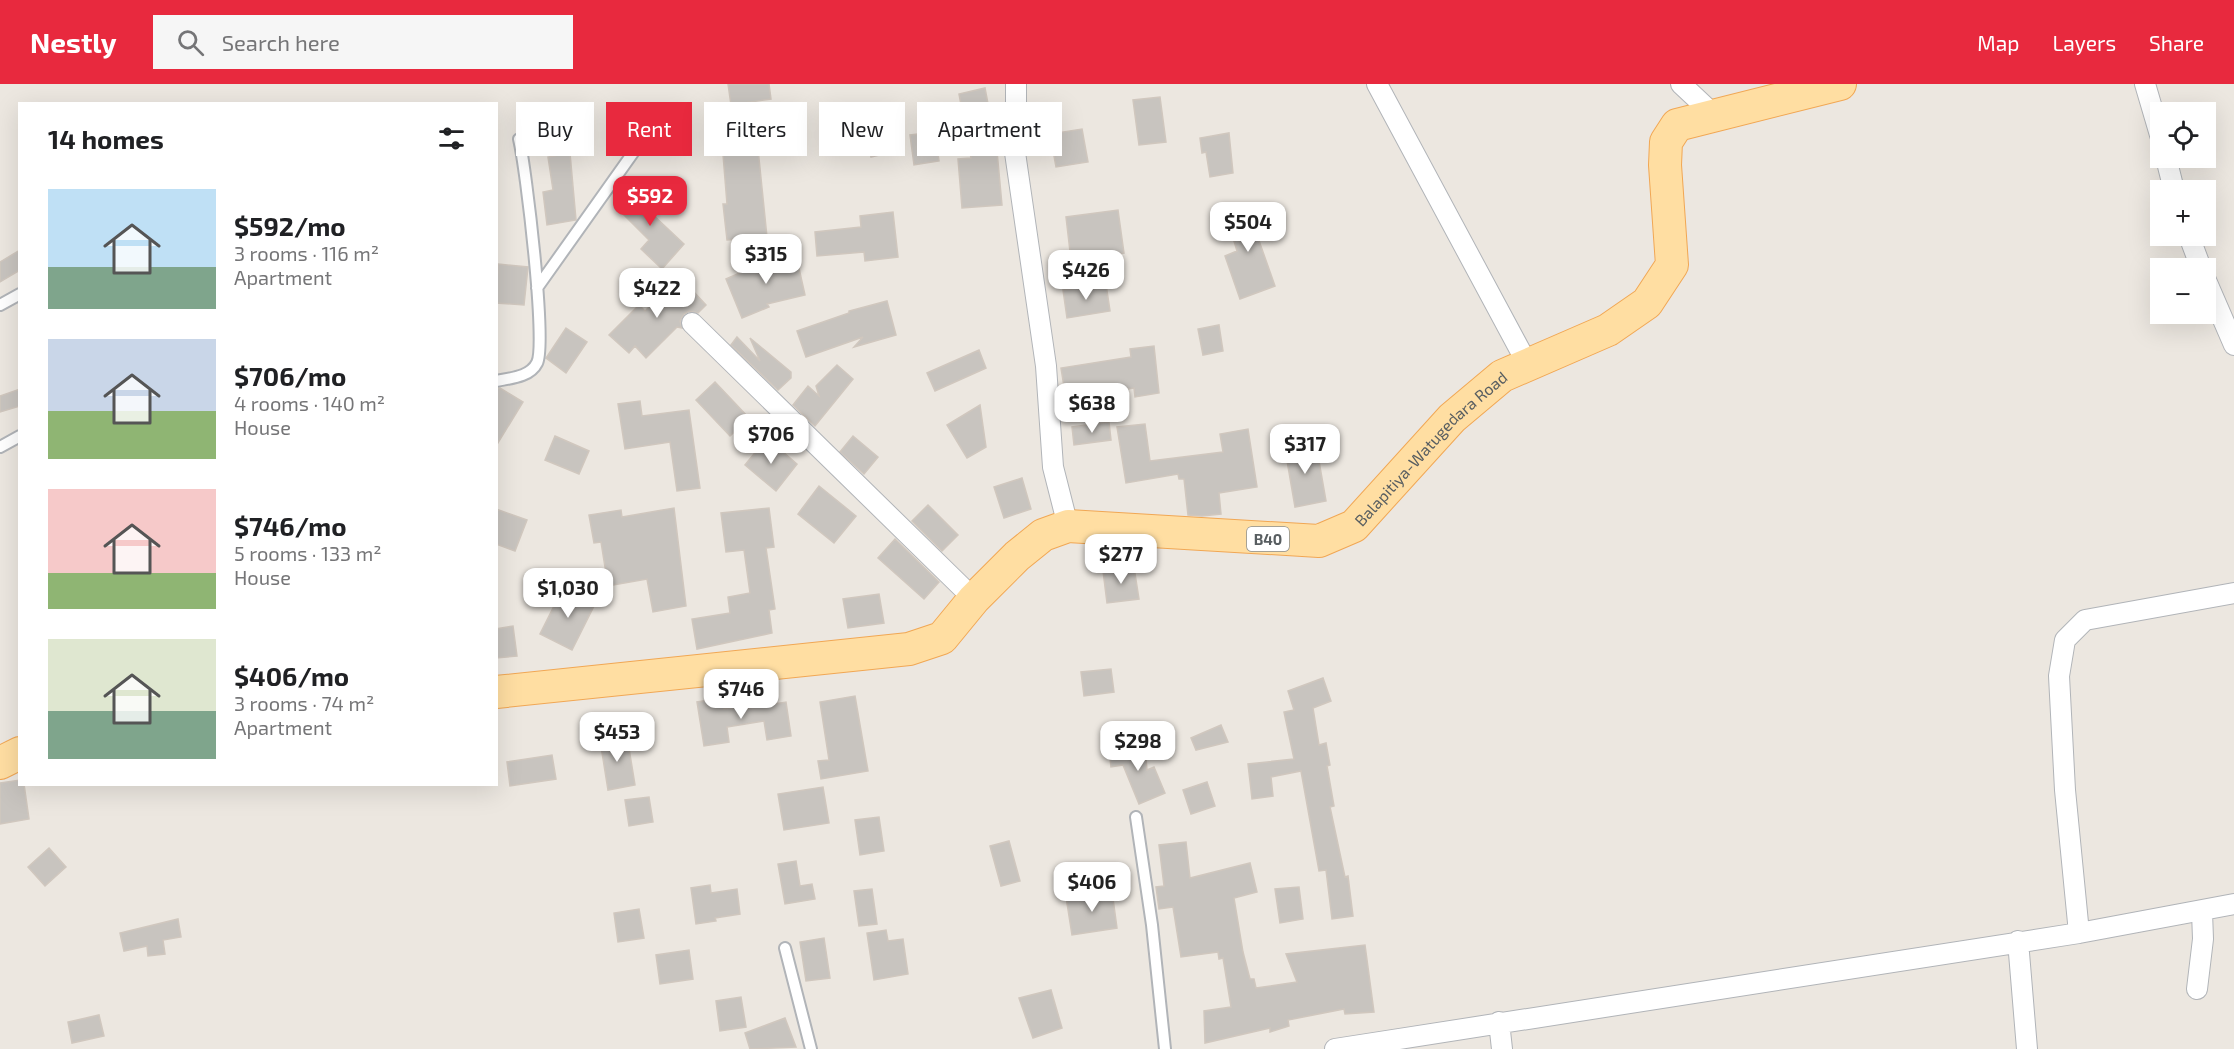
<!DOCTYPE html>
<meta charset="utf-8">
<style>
body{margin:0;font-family:"Exo 2",sans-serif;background:#f6f6f6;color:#202124;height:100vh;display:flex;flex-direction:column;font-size:22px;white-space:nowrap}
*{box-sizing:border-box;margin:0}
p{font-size:20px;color:#757577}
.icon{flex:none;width:33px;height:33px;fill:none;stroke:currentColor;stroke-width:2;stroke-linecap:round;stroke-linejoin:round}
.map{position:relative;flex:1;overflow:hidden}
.panel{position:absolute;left:18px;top:18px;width:480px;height:684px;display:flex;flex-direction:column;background:#fff;border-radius:0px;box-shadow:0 6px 24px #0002}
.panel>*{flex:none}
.banner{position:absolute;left:516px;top:18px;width:570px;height:54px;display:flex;gap:12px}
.fabs{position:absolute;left:2150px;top:18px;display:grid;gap:12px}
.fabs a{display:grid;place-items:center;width:66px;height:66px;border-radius:0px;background:#fff;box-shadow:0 6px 24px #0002;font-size:30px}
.price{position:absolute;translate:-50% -51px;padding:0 14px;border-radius:12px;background:#fff;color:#222;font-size:20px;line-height:39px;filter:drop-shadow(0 2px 3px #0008)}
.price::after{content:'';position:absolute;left:50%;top:36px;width:18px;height:14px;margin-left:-9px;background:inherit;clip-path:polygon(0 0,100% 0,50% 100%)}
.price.selected{background:#e8293e;color:#fff}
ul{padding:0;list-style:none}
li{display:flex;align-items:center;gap:18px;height:150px;padding:0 30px}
li span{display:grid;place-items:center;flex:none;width:168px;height:120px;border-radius:0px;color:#555}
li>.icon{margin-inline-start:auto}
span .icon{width:72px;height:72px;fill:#fffc;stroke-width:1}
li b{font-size:26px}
h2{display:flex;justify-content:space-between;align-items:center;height:72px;padding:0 30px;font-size:26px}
.pill{padding:0 21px;border-radius:0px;background:#fff;box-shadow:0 6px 24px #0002;font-size:21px;line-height:54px}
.pill.selected{background:#e8293e;color:#fff}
header{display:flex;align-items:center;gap:36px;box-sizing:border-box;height:84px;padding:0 30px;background:#e8293e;color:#fff}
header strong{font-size:28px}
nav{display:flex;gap:33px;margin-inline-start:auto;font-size:21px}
.search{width:420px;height:54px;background:#f6f6f6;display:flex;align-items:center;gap:15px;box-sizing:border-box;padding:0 21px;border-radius:0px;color:#757577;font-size:22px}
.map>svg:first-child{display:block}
.building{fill:#c8c4bf;stroke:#d0c7be;stroke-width:1.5}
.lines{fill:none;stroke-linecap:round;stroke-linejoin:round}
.lane-casing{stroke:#b1b4b8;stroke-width:14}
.street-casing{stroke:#b1b4b8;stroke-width:22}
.primary-casing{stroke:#f1a754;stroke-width:34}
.lane{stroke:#fff;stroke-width:10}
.street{stroke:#fff;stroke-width:20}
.primary{stroke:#ffdea2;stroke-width:32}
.labels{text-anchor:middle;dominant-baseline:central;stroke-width:5;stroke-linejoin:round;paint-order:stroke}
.shield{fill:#fff;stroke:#8a8e90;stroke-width:1.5}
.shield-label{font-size:15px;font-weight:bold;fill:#585e61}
.street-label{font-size:16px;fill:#585e61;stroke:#fff}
</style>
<header>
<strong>Nestly</strong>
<div class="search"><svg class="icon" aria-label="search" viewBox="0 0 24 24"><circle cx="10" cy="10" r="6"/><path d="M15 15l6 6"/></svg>Search here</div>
<nav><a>Map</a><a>Layers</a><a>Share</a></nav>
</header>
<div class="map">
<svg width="2234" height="965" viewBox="0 0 2234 965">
<rect width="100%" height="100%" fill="#ece7e0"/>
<path class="building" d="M728,0h41l2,15 -40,6z
M985,4l12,63 5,54 -40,3 -4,-49 13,-1 -12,-64z
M1160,13l6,45 -27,3 -6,-45z
M887,27l9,40 -25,6 -9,-40z
M1082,45l6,33 -32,5 -6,-33z
M935,48l4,29 -25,4 -4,-30z
M1229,49l4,40 -23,4 -4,-25 -4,1 -2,-15z
M757,55l10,98 -40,3 -4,-36h4l-5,-62z
M570,69l6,67 -29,5 -4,-33 10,-2 -5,-33z
M636,101l21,22 -6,6 33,31 -22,25 -21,-20 8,-9 -34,-34z
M1258,121l8,27 -9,3 18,51 -35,13 -15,-43 12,-5 -11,-36z
M1118,126l6,43 -53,7 -5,-43z
M893,128l5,45 -33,4 -1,-9 -47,4 -2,-24 46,-5 -1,-11z
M20,166v20l-20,12v-20z
M796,171l9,40 -38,9 2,3 -27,11 -16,-39 37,-16z
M498,180l30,3 -4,38 -28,-2z
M680,193l26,28 -8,8 -9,-2 -5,3 -4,7 2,7 -5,-1 -31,31 -11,-12 -6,7 -20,-18 30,-30 6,6z
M1106,200l4,27 -43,7 -4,-28z
M887,217l9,34 -42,12 9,-10 -57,20 -9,-26 52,-18v-2z
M1219,241l4,26 -20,4 -5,-26z
M566,244l21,14 -21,31 -20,-15z
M737,253l23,24 -10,-23 41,34v6l-13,12 -47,-45z
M1154,262l5,47 -24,4 -1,-9 -68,11 -5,-31 70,-11 -1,-8z
M979,266l7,18 -51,23 -8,-18z
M837,281l16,14 -38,47 -22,-21 15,-19 11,10 -3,-10z
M715,298l34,36 -19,18 -34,-36z
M496,304h4l23,14 -27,44z
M20,305v17l-20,6v-16z
M640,317l2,15 47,-6 11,78 -23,3 -7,-49 -45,7 -7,-45z
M980,321l6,42 -19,11 -20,-33z
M1109,338l2,18 -37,5 -2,-18z
M1145,340l5,37 73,-9 -3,-18 28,-5 9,58 -38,6 2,21 -19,2 -14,-1 -4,-36h-5l-1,-5 -52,9 -9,-56z
M555,352l34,15 -10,23 -34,-14z
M853,352l25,21 -14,17 -24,-22z
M767,354l30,26 -21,27 -31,-26z
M1316,360l10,57 -31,6 -10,-58z
M1022,394l9,31 -27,9 -10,-31z
M819,402l37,30 -22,27 -36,-29z
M928,421l30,30 -16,16 -30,-30z
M674,424l12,98 -33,6 -6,-33 -39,7 -7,-44 -7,1 -5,-28 32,-5 1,7z
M769,424l5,39 -8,1 9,61 -6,1 3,23 -75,16 -5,-30 38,-6 -2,-16 22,-4 -6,-43 -18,2 -5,-39z
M496,425l31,11 -12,31 -19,-7z
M895,455l44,43 -15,17 -46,-41z
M1134,483l5,32 -32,4 -4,-32z
M563,504l32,16 -23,46 -32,-16z
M879,510l5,29 -36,5 -5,-29z
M513,542l4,30 -21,2v-29z
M1111,585l3,23 -30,4 -3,-24z
M1323,594l8,23 -18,7 6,37 7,-2 4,22 -3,1 7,40 -4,1 15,70 3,-1 5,40 -21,3 -6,-49 -7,1 -18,-100 -30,6 2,19 -21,3 -4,-35 46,-5 -10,-47 10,-2 -6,-19z
M855,612l13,75 -47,8 -3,-18 11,-1 -9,-58z
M723,614l1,11 15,-2v3l47,-8 5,34 -24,4 -3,-19 -37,6 2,15 -25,4 -7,-44z
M1221,641l7,17 -32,8 -5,-12z
M627,652l8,49 -27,5 -8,-50z
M1145,661l2,25 7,-3 11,26 -26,11 -16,-39 -12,2 -2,-18z
M552,671l4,24 -46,7 -3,-24z
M20,696v4h4l5,35 -29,5v-41z
M1207,698l8,24 -24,8 -8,-24z
M823,703l6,36 -45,7 -6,-36z
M649,713l4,25 -24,4 -4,-26z
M879,733l5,34 -24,4 -5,-35z
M1009,757l11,40 -19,5 -11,-40z
M1186,758l4,36 60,-15 7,29 -23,6 9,54 7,27h4l2,9 41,-6 -11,-28 79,-9 9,67 -29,2 -1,-5 -56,11 1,6 -19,6v-4l-65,15 -1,-32 27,-4 -8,-49 -4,1 -1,-7 -37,5 -8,-50 -14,2 -3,-22 8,-1 -5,-41z
M49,764l17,19 -21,19 -17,-19z
M796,777l4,25 12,-2 3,15 -30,5 -7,-40z
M710,801l1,8 26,-4 3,25 -25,4 1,3 -20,3 -5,-36z
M1299,803l4,32 -23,4 -5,-34z
M872,805l5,35 -18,2 -5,-35z
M1112,807l5,37 -45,7 -6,-38z
M639,825l5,29 -26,4 -4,-29z
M178,835l3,18 -18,3 2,14 -17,2 -1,-10 -23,5 -4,-18z
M886,846l2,11 15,-2 5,35 -34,6 -7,-47z
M824,854l6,40 -24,3 -6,-39z
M689,866l4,29 -33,5 -4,-29z
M1051,906l11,38 -29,10 -14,-40z
M741,913l5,30 -26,4 -4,-30z
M99,931l5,21 -32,7 -4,-21z
M785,934l11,29 -46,2 -5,-16z"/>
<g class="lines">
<defs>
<path id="lane" d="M537,204l125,-176
M0,221l20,-11
M496,297c15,-3 34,-4 41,-18 10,-19 -11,-195 -18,-224
M0,363l20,-11
M1136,733l16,108 13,124
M785,864l26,101"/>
<path id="street" d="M1016,0v27l-4,21 34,234 7,101 15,59
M1377,0l151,281
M1681,0l32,30
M2145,0l15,51
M2166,74l8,32
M2189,152l12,32
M2205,194l29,67
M692,239l282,276
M2079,849l-14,-143 -6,-114 6,-36 20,-20 149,-27
M2018,857l9,108
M2197,905l6,-50 -1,-27
M1499,938l3,27
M1335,965l744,-116 155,-29"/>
<g id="primary">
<path id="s1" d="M496,608l413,-43 33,-11 32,-39 43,-43 26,-21 25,-9 251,15 35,-15 98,-108 50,-42 106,-46 39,-27 25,-38 -7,-100 1,-23 11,-17 163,-41"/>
<path d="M0,679l20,-10"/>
</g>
</defs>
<use href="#lane" class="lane-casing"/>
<use href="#street" class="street-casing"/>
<use href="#primary" class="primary-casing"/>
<use href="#lane" class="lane"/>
<use href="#street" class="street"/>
<use href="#primary" class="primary"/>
</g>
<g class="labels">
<rect class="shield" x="1247" y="443" width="42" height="24" rx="4.5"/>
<g class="shield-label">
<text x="1268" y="455">B40</text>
</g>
<g class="street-label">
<text stroke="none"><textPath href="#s1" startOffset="1020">Balapitiya-Watugedara Road</textPath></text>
</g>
</g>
</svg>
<div class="fabs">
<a><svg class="icon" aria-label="locate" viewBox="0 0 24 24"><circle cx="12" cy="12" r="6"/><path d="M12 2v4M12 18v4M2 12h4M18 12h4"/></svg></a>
<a>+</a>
<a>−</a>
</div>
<b class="price selected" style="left:650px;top:143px">$592</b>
<b class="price" style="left:1248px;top:169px">$504</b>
<b class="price" style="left:766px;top:201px">$315</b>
<b class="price" style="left:1086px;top:217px">$426</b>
<b class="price" style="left:657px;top:235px">$422</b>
<b class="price" style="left:1092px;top:350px">$638</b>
<b class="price" style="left:771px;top:381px">$706</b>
<b class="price" style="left:1305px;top:391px">$317</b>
<b class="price" style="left:1121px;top:501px">$277</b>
<b class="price" style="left:568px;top:535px">$1,030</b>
<b class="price" style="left:741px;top:636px">$746</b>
<b class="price" style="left:617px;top:679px">$453</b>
<b class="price" style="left:1138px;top:688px">$298</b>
<b class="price" style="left:1092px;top:829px">$406</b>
<div class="banner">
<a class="pill">Buy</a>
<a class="pill selected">Rent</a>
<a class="pill">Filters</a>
<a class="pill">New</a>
<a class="pill">Apartment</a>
</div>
<section class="panel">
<h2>14 homes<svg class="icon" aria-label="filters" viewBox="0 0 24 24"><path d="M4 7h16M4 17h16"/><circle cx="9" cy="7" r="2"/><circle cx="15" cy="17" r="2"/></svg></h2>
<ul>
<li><span style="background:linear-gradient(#bfe0f5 65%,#7fa58c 0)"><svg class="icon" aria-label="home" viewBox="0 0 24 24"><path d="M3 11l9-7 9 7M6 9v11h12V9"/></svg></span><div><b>$592/mo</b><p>3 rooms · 116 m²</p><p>Apartment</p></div></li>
<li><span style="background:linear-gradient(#c9d6e8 60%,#8fb573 0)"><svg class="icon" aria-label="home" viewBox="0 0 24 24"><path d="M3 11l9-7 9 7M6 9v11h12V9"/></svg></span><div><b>$706/mo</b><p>4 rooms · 140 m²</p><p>House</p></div></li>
<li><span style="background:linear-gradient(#f6c9c9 70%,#8fb573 0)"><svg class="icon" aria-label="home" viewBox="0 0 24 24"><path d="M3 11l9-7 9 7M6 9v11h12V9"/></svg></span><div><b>$746/mo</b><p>5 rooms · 133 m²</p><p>House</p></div></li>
<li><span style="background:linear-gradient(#dfe7d0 60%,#7fa58c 0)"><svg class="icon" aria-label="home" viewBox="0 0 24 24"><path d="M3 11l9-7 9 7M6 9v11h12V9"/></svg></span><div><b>$406/mo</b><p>3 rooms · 74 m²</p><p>Apartment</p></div></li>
</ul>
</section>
</div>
